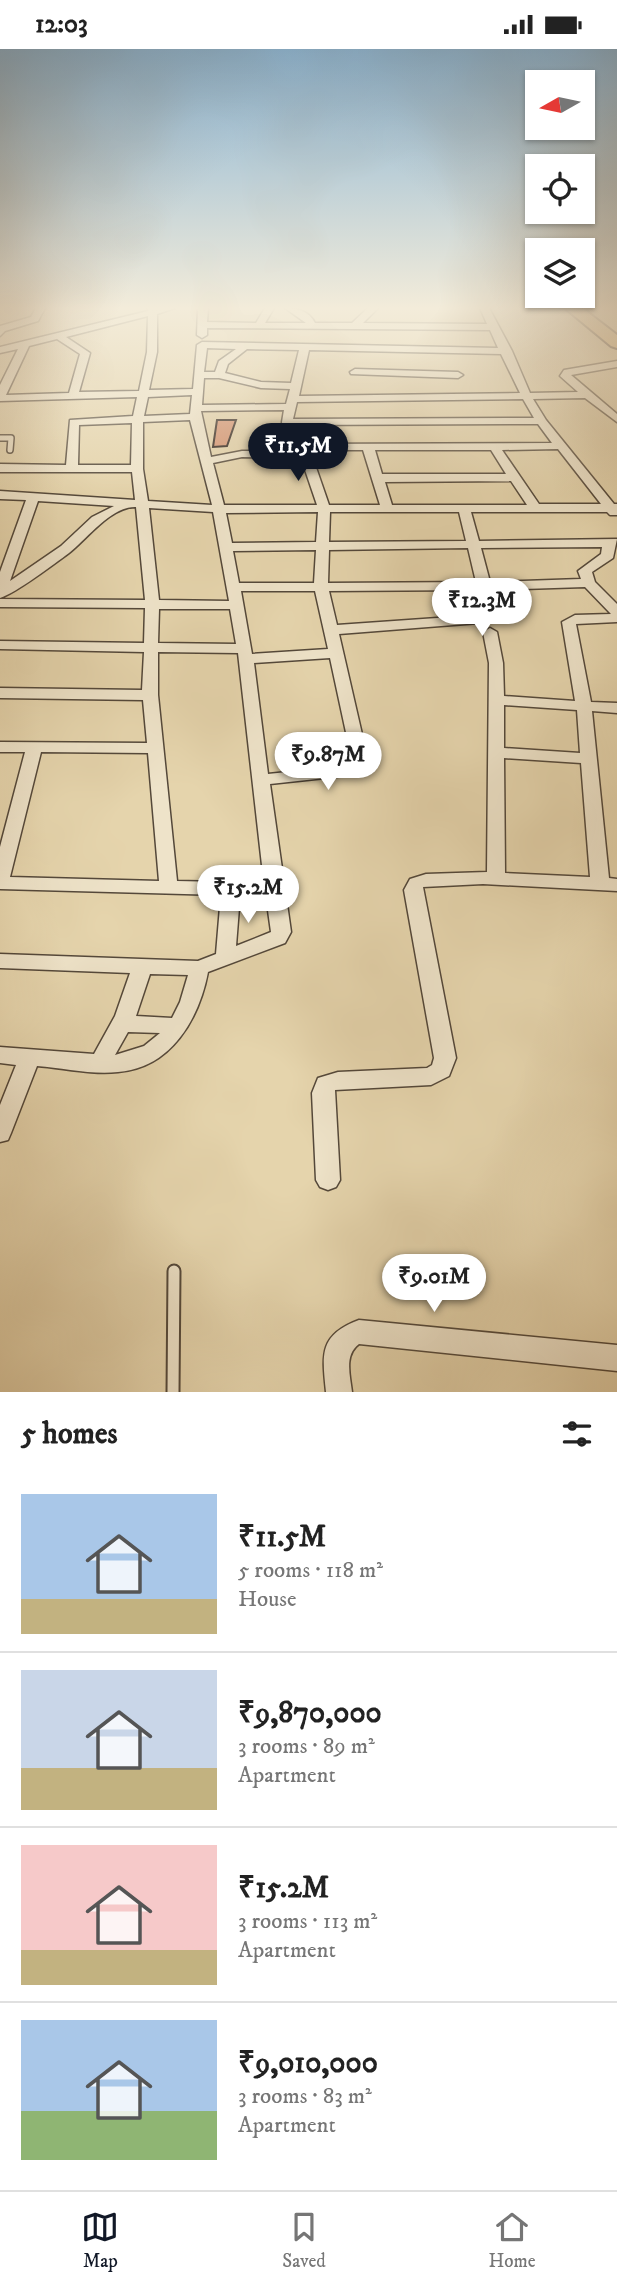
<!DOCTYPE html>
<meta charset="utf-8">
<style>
body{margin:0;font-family:"IM FELL DW Pica",serif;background:#f6f6f6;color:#222;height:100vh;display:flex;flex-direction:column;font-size:26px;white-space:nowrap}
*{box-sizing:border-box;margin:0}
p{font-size:23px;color:#767676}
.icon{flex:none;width:38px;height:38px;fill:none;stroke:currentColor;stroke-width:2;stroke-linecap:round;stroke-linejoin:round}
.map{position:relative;height:1343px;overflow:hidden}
.details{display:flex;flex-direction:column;background:#fff;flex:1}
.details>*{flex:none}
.needle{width:46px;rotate:261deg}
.tools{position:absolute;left:525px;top:21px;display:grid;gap:14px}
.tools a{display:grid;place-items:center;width:70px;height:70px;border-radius:0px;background:#fff;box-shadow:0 2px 5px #0004;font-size:35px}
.price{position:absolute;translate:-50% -60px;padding:0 16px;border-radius:24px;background:#fff;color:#222;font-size:23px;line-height:46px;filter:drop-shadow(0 2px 4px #0008)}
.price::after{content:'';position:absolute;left:50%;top:42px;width:21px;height:16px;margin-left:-10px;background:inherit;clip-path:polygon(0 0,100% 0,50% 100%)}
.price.current{background:#111827;color:#fff}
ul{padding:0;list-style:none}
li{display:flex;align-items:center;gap:21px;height:175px;padding:0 21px}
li+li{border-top:2px solid #e0e0e0}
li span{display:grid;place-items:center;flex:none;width:196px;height:140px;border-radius:0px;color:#555}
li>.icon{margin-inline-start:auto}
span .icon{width:84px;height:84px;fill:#fffc;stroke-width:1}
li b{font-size:30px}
h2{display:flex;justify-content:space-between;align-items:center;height:84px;padding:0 21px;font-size:30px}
.status{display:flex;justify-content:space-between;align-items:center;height:49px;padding:0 35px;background:#fff;direction:ltr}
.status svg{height:19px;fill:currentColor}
.tabs{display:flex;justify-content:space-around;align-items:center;height:98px;border-top:2px solid #e0e0e0;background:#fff;font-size:19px;color:#767676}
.tabs a{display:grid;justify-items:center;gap:4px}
.tabs .current{color:#111827}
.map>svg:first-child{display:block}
.building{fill:#d79371;stroke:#241914;stroke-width:2}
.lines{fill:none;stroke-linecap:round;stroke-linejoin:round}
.service-far1-casing{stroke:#54483a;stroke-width:8}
.service-casing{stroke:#54483a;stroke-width:15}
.minor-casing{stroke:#54483a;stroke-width:3}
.primary-casing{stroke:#241914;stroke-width:4}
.service-far1{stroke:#eee3c9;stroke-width:5}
.service{stroke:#eee3c9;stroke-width:11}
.minor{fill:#eee3c9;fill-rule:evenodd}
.primary{fill:#e2ba76;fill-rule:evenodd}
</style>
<div class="status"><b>12:03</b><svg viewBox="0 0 49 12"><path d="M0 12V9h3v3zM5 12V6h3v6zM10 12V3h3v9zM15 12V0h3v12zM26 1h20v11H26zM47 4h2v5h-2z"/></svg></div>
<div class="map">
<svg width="617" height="1343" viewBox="0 0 617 1343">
<rect width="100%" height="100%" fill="#e5d4ac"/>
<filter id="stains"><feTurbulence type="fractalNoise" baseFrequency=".00286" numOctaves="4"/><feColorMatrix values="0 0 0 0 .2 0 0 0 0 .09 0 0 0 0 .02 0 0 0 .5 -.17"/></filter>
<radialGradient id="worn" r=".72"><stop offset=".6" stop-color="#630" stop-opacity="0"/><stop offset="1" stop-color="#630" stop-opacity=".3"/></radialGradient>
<path class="building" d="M217,371h19l-9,26 -14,1z"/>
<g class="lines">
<defs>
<path id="service-far1" d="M0,389h11l-1,12"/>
<path id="service" d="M173,1343l1,-121"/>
<path id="minor" d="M36,259h9l-7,13 -33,10 -5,5v-10l31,-9z
M148,259h27l-18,6v38l-8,38 44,-1 4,-44 5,-3 296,6 -8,-18 -283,-2v7l-5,3 -5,-3 1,-27h10l-1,14 49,1 9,-15h9l-9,15h41l-21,-15c12,0 24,3 30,15h37l16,-15h10l-15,15 124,1 -7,-16h9l23,43 18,42 48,-1 -18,-16 4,-6 53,-9v6l-46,8 46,39v8l-32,-24 -52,1 13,21 68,84h3v11h-7l-3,-3h-136l8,29 138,-2 -4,19 -21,14 3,10 22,22v18l-41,2 15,78 26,1v10l-25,-2 17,167 8,1v12l-134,-7 -60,3 33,171 -7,18 -18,9 -96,5 5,90 -4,7 -8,3 -8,-3 -4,-7 -4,-87 6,-15 20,-6 89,-4 5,-3 2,-7 -30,-168 6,-11 16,-5 61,-2 2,-209 -6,-31 7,-4 7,4 6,31 1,33 71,5 -13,-79 13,-7 36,-1 -26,-27 -94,3 3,29 -2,3 -153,12 31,135 -8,5 -92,10 21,148 -6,11 -77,29c-9,47 -37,96 -90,100 -26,3 -55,-4 -81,-6l-26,67 -3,7 -8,2v-37l16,-40 -16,-2v-16l94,7 21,-38 15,-43 -130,-5v-14l198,7 18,-7 5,-59 -221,-6v-42l25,-95h-25v-10l147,1 -4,-43 -143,-2v-10l142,2 2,-38 -144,-3v-8l144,2 1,-35 -145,-1v-8l145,1 -9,-93c-25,-1 -49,32 -67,46 -15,11 -53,40 -69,45v-26l26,-72 -26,-1v-8l135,9 -3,-28h-132v-8l66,1 4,-45 63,-4 4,-19 -137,4v-16l18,-36 -18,4v-6l148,-36zM148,267l-1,36 -8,39 -60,1 11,-39 -24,-16zM57,290l23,15 -11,39 -63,2 23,-49zM207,299l29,1 -17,12 -4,11h-11zM247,300l52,1 -8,33 -30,-1 -36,-9 3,-9zM309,301l192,4 19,39 -221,3zM204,329h15l42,10 29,1 -4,15 -84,1zM192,346l-2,19 -46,2 4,-19zM523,350l11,19 -241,1 4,-17zM284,361l-2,12 2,23 15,6h-57l-31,6 -10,-46zM190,371l22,85 -64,-4 -5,-32v-47zM132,374l-1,42h-53l1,-40zM538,375l14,19 -249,1 -8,-2 -2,-17zM558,400l43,55h-62l-37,-54zM310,401h53l17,55h-51zM375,401h116l15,24h-124zM242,408l59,1 16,47h-93l-11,-42zM511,432l16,24h-135l-7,-23zM38,452l76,5 -22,11 -31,29 -51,35zM149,459l64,4 16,89 -70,-1zM318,463l-2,30 -84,1 -6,-30zM330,463h129l7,29 -137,1zM602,498l-1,7 -23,17 3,8 -91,3 -9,-34zM468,499l8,34 -148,1 1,-33zM316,501l-2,33h-75l-6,-32zM478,541l2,25 -143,10 -8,-34zM241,542h74l13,58 -76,5zM159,560h71l6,35 -78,-1zM158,603l80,1 26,230 -87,-2 -19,-186zM330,609l23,107 -85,9 -14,-111zM504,656l73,5 3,43 -76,-5zM41,703l107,1 11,128 -149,-4zM504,709l77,5 9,114 -85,-4zM240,846l26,1 5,36 -35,14zM150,925l38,1 -8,27 -8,16 -36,-2zM128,983l32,1 -16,13 -29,9z
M355,320l103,3 5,3 -5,3 -107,-4 -1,-2z
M359,1271l258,25v26l-258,-27c-15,11 -9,31 -7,48h-26c-4,-38 -7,-57 33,-72z"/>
<path id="primary" d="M565,259h17l35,27v13l-6,-2z"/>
</defs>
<use href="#service-far1" class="service-far1-casing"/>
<use href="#service" class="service-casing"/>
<use href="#minor" class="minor-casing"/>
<use href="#primary" class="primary-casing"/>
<use href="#service-far1" class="service-far1"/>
<use href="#service" class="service"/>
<use href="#minor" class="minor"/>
<use href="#primary" class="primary"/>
</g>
<linearGradient id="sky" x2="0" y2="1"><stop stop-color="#89b4d4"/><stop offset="0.58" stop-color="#f3ecda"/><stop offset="1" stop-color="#f3ecda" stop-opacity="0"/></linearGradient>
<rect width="617" height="447" fill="url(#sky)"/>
<rect width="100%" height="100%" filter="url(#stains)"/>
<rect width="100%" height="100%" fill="url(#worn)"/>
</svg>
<div class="tools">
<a><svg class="needle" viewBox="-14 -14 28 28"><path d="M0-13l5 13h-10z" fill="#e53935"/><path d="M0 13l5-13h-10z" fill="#767676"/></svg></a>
<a><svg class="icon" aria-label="locate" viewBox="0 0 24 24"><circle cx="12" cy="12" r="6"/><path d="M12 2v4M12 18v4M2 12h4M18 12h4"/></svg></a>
<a><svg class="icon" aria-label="layers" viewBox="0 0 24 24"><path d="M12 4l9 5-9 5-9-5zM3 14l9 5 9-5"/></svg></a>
</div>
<b class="price current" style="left:298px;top:434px">₹11.5M</b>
<b class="price" style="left:482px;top:589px">₹12.3M</b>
<b class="price" style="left:328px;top:743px">₹9.87M</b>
<b class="price" style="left:248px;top:876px">₹15.2M</b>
<b class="price" style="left:434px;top:1265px">₹9.01M</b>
</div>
<section class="details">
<h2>5 homes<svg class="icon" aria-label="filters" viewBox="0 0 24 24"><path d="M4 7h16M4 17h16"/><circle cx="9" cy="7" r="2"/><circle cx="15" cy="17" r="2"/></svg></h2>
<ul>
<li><span style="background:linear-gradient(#a9c7e8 75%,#c2b280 0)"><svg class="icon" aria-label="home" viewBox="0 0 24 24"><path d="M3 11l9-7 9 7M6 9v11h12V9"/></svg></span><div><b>₹11.5M</b><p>5 rooms · 118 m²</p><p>House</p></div></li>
<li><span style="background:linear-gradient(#c9d6e8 70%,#c2b280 0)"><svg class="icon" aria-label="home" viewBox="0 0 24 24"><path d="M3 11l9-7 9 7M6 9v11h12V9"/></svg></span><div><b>₹9,870,000</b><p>3 rooms · 89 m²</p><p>Apartment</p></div></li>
<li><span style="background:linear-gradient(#f6c9c9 75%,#c2b280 0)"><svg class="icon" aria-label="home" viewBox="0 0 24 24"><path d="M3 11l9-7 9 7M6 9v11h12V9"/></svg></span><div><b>₹15.2M</b><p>3 rooms · 113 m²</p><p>Apartment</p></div></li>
<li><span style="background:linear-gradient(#a9c7e8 65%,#8fb573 0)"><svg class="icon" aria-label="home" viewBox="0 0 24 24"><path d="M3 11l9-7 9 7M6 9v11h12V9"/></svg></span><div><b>₹9,010,000</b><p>3 rooms · 83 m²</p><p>Apartment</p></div></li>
</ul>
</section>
<nav class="tabs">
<a class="current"><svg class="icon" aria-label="map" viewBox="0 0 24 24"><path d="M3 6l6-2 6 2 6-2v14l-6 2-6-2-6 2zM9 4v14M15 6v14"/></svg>Map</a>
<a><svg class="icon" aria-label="saved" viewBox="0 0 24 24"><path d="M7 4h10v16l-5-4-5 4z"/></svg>Saved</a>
<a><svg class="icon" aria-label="home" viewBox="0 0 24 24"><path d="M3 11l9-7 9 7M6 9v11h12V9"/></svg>Home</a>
</nav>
